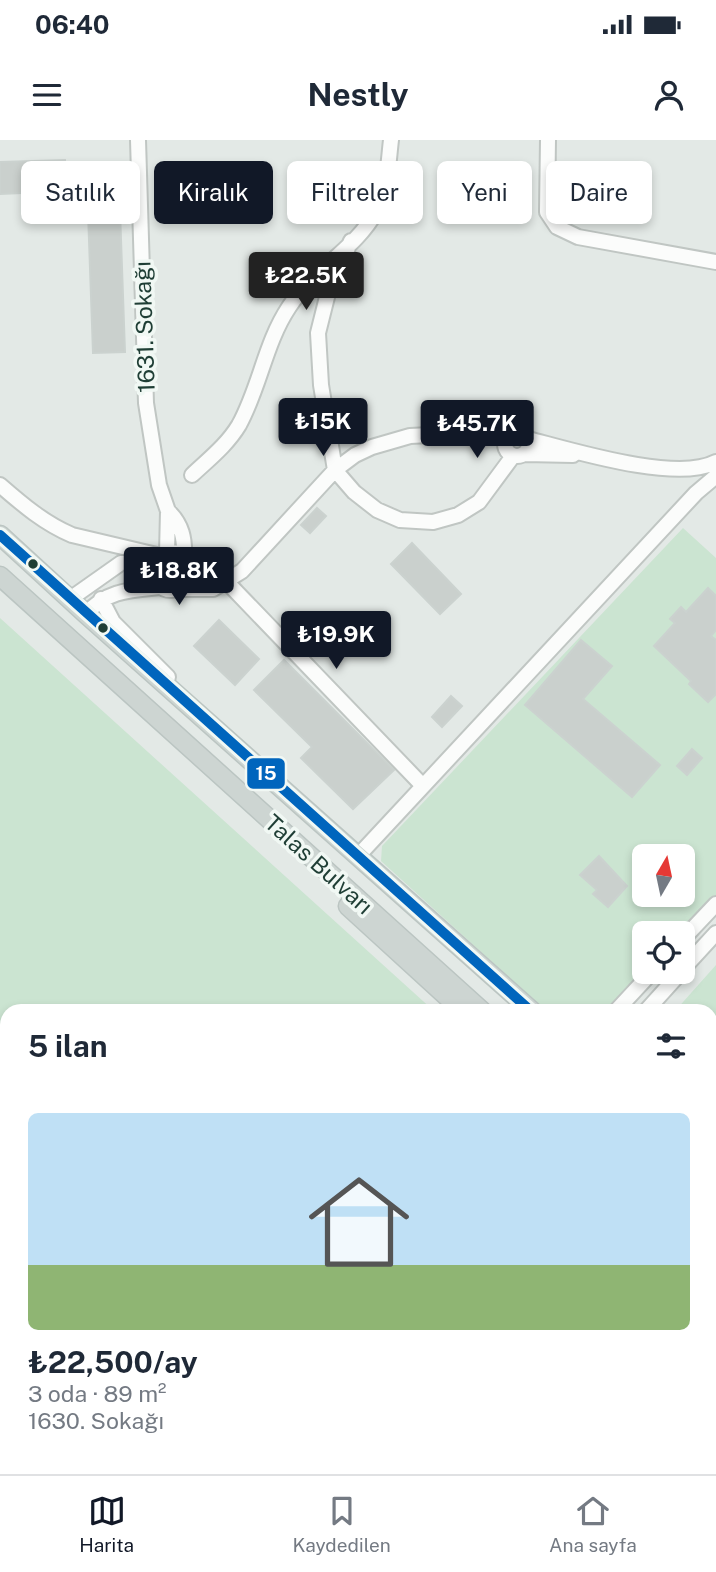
<!DOCTYPE html>
<html lang="tr">
<meta charset="utf-8">
<style>
body{margin:0;font-family:"Public Sans",sans-serif;background:#f6f6f7;color:#1f2937;height:100vh;display:flex;flex-direction:column;font-size:26px;white-space:nowrap}
*{box-sizing:border-box;margin:0}
p{font-size:23px;color:#747a83}
.icon{flex:none;width:38px;height:38px;fill:none;stroke:currentColor;stroke-width:2;stroke-linecap:round;stroke-linejoin:round}
.map{position:relative;flex:1;overflow:hidden}
.panel{position:absolute;left:0px;top:864px;width:718px;height:471px;display:flex;flex-direction:column;background:#fff;border-radius:21px 21px 0 0;box-shadow:0 4px 10px #0003}
.panel>*{flex:none}
.hud{position:absolute;left:21px;top:21px;width:676px;height:63px;display:flex;gap:14px}
.needle{width:46px;rotate:9deg}
.fabs{position:absolute;left:632px;top:704px;display:grid;gap:14px}
.fabs a{display:grid;place-items:center;width:63px;height:63px;border-radius:10px;background:#fff;box-shadow:0 4px 10px #0003;font-size:35px}
.price{position:absolute;translate:-50% -60px;padding:0 16px;border-radius:7px;background:#111827;color:#fff;font-size:23px;line-height:46px;filter:drop-shadow(0 2px 4px #0008)}
.price::after{content:'';position:absolute;left:50%;top:42px;width:21px;height:16px;margin-left:-10px;background:inherit;clip-path:polygon(0 0,100% 0,50% 100%)}
.price.on{background:#222;color:#fff}
ul{padding:0;list-style:none}
li{display:grid;align-content:center;gap:14px;height:371px;padding:0 28px}
li+li{border-top:2px solid #e0e1e3}
li span{display:grid;place-items:center;height:217px;border-radius:10px;color:#555}
li>.icon{margin-inline-start:auto}
span .icon{width:126px;height:126px;fill:#fffc;stroke-width:1}
li b{font-size:30px}
h2{display:flex;justify-content:space-between;align-items:center;height:84px;padding:0 28px;font-size:30px}
.chip{padding:0 24px;border-radius:10px;background:#fff;box-shadow:0 4px 10px #0003;font-size:24px;line-height:63px}
.chip.on{background:#111827;color:#fff}
.status{display:flex;justify-content:space-between;align-items:center;height:49px;padding:0 35px;background:#fff;direction:ltr}
.status svg{height:19px;fill:currentColor}
header{display:flex;justify-content:space-between;align-items:center;height:91px;padding:0 28px;background:#fff;font-size:32px;font-weight:700}
.tabs{display:flex;justify-content:space-around;align-items:center;height:98px;border-top:2px solid #e0e1e3;background:#fff;font-size:19px;color:#747a83}
.tabs a{display:grid;justify-items:center;gap:4px}
.tabs .on{color:#111827}
.map>svg:first-child{display:block}
.green{fill:#cbe4d1;fill-rule:evenodd}
.building{fill:#cad0cd;stroke:#cbd2cf;stroke-width:2}
.lines{fill:none;stroke-linecap:round;stroke-linejoin:round}
.minor-casing{stroke:#c0c6c3;stroke-width:18}
.major-casing{stroke:#bbc5c2;stroke-width:21}
.minor{stroke:#fbfcfb;stroke-width:14}
.major{stroke:#cdd5d2;stroke-width:18}
.bus-1-casing{stroke:#f1f8f4;stroke-width:16}
.bus-1{stroke:#0065bd;stroke-width:10}
.bus-dot{fill:#1f3e35;stroke:#f1f8f4;stroke-width:2.5}
.labels{text-anchor:middle;dominant-baseline:central;stroke-width:7;stroke-linejoin:round;paint-order:stroke}
.street-label{font-size:23px;fill:#1f3e35;stroke:#f1f8f4}
.line-badge{stroke:#f1f8f4;stroke-width:2.5}
.badge-label{font-size:19px;text-anchor:middle;font-weight:bold;fill:#fff}
</style>
<div class="status"><b>06:40</b><svg viewBox="0 0 49 12"><path d="M0 12V9h3v3zM5 12V6h3v6zM10 12V3h3v9zM15 12V0h3v12zM26 1h20v11H26zM47 4h2v5h-2z"/></svg></div>
<header><svg class="icon" aria-label="menu" viewBox="0 0 24 24"><path d="M4 6h16M4 12h16M4 18h16"/></svg>Nestly<svg class="icon" aria-label="person" viewBox="0 0 24 24"><circle cx="12" cy="8" r="4"/><path d="M4 21q1-7 8-7t8 7"/></svg></header>
<div class="map">
<svg width="716" height="1334" viewBox="0 0 716 1334">
<rect width="100%" height="100%" fill="#e3e9e6"/>
<path class="green" d="M683,388l33,30v347l-34,28h-38v38l-20,40h-78l-165,-150 1,-15zM644,716h38v38h-38z
M0,478l434,393 -427,1v456h703l1,-205 5,5v206h-716z
M716,825v195l-6,-5v-143l-35,-1z"/>
<path class="building" d="M65,20l1,31 -66,3v-32z
M120,71l5,141 -32,1 -5,-141z
M317,368l9,8 -16,17 -9,-8z
M412,403l49,51 -21,20 -49,-50z
M708,448l8,8v34l-5,6 5,4v54l-8,8 -19,-18 2,-3 -37,-35 21,-23 -5,-4 11,-12 5,5z
M219,480l40,39 -24,26 -41,-39z
M581,500l31,26 -29,33 77,66 -28,32 -107,-92z
M284,520l110,110 -41,39 -52,-51 11,-11 -58,-57z
M451,556l11,10 -20,21 -10,-10z
M692,609l10,9 -15,17 -10,-9z
M599,716l28,30 -19,21 -15,-13 4,-4 -17,-15z"/>
<g class="lines">
<defs>
<path id="minor" d="M138,0l8,263 13,82 9,26 -1,42
M548,0l-1,72 10,15 21,10 138,25
M351,101l-23,52 -10,40 3,52 14,85 19,22 23,18 23,10 33,2 25,-7 21,-13 34,-46
M505 304a12 12 0 1 1 24 0a12 12 0 1 1-24 0Z
M528,299c43,11 149,44 188,23
M525,314l48,1
M192,335c17,-16 35,-30 47,-50 21,-38 26,-82 50,-118 23,-36 68,-60 86,-94 13,-23 13,-48 16,-73
M0,345c23,20 44,38 72,50l89,21
M168,371c14,13 17,28 16,47
M152 431a19 19 0 1 1 38 0a19 19 0 1 1-38 0Z
M188,423l36,16 199,207
M178,449h35l29,-18 93,-101 20,-15 17,-8 38,-11 20,-1 77,1
M70,459l51,-36 30,-3
M101,459l12,23 55,55
M86,474c21,-24 44,-24 75,-27
M358,716l338,-363 20,-17
M682,800l34,-36
M682,830l34,-37
M615,872l38,-41
M645,872l37,-41"/>
<path id="major" d="M0,395l86,79 447,398
M0,436l483,436
M348,766l116,106
M710,1037l6,5
M710,1076l6,5
M710,1093l6,5"/>
</defs>
<use href="#minor" class="minor-casing"/>
<use href="#major" class="major-casing"/>
<use href="#minor" class="minor"/>
<use href="#major" class="major"/>
<defs>
<path id="bus-1" d="M0,395l532,477"/>
</defs>
<use href="#bus-1" class="bus-1-casing"/>
<use href="#bus-1" class="bus-1"/>
</g>
<g class="bus-dot">
<circle cx="33" cy="424" r="6"/>
<circle cx="103" cy="488" r="6"/>
</g>
<g class="labels">
<g class="street-label">
<text transform="translate(144 187) rotate(-92)">1631. Sokağı</text>
<text transform="translate(319 724) rotate(42)">Talas Bulvarı</text>
</g>
</g>
<rect class="line-badge" x="246" y="617" width="40" height="33" rx="7" fill="#0065bd"/>
<g class="badge-label">
<text x="266" y="640">15</text>
</g>
</svg>
<div class="fabs">
<a><svg class="needle" viewBox="-14 -14 28 28"><path d="M0-13l5 13h-10z" fill="#e53935"/><path d="M0 13l5-13h-10z" fill="#747a83"/></svg></a>
<a><svg class="icon" aria-label="locate" viewBox="0 0 24 24"><circle cx="12" cy="12" r="6"/><path d="M12 2v4M12 18v4M2 12h4M18 12h4"/></svg></a>
</div>
<b class="price on" style="left:306px;top:172px">₺22.5K</b>
<b class="price" style="left:323px;top:318px">₺15K</b>
<b class="price" style="left:477px;top:320px">₺45.7K</b>
<b class="price" style="left:179px;top:467px">₺18.8K</b>
<b class="price" style="left:336px;top:531px">₺19.9K</b>
<div class="hud">
<a class="chip">Satılık</a>
<a class="chip on">Kiralık</a>
<a class="chip">Filtreler</a>
<a class="chip">Yeni</a>
<a class="chip">Daire</a>
</div>
<section class="panel">
<h2>5 ilan<svg class="icon" aria-label="filters" viewBox="0 0 24 24"><path d="M4 7h16M4 17h16"/><circle cx="9" cy="7" r="2"/><circle cx="15" cy="17" r="2"/></svg></h2>
<ul>
<li><span style="background:linear-gradient(#bfe0f5 70%,#8fb573 0)"><svg class="icon" aria-label="home" viewBox="0 0 24 24"><path d="M3 11l9-7 9 7M6 9v11h12V9"/></svg></span><div><b>₺22,500/ay</b><p>3 oda · 89 m²</p><p>1630. Sokağı</p></div></li>
</ul>
</section>
</div>
<nav class="tabs">
<a class="on"><svg class="icon" aria-label="map" viewBox="0 0 24 24"><path d="M3 6l6-2 6 2 6-2v14l-6 2-6-2-6 2zM9 4v14M15 6v14"/></svg>Harita</a>
<a><svg class="icon" aria-label="saved" viewBox="0 0 24 24"><path d="M7 4h10v16l-5-4-5 4z"/></svg>Kaydedilen</a>
<a><svg class="icon" aria-label="home" viewBox="0 0 24 24"><path d="M3 11l9-7 9 7M6 9v11h12V9"/></svg>Ana sayfa</a>
</nav>
